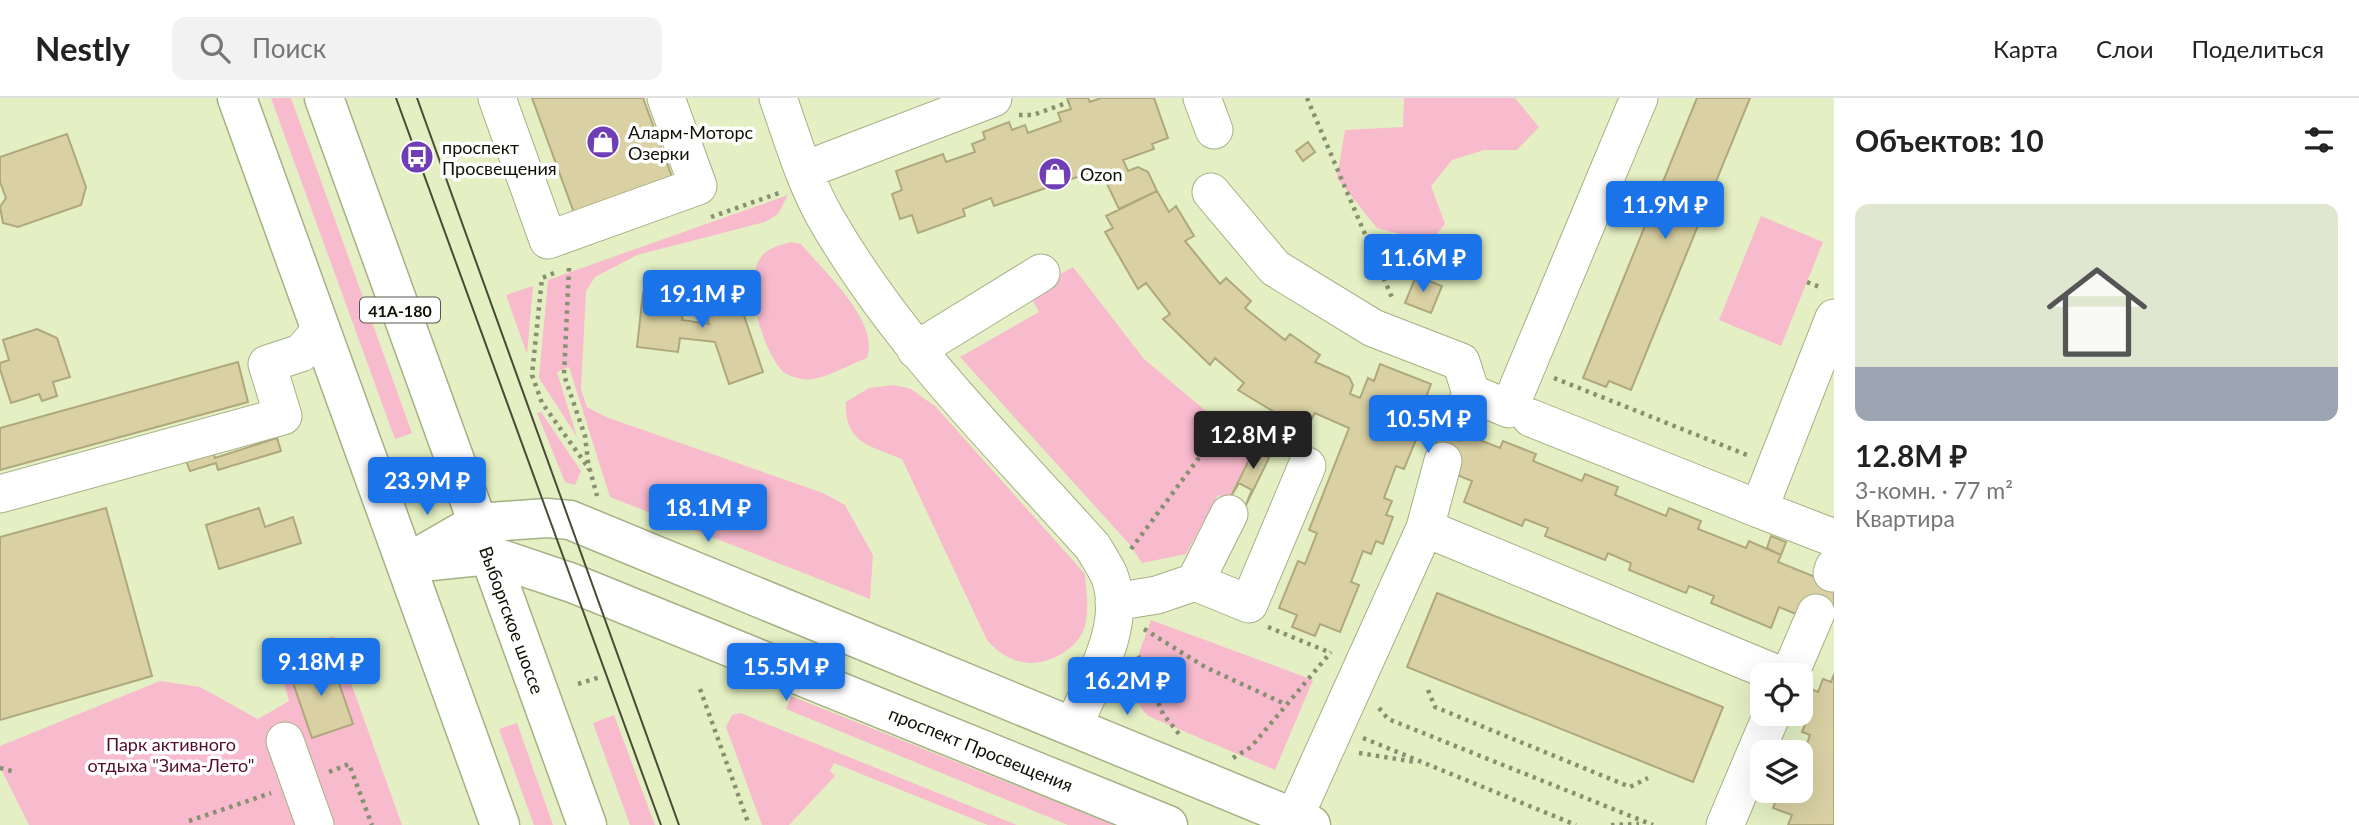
<!DOCTYPE html>
<html lang="ru">
<meta charset="utf-8">
<style>
body{margin:0;font-family:Lato,sans-serif;background:#f2f2f2;color:#222;height:100vh;display:flex;flex-direction:column;font-size:26px;white-space:nowrap}
*{box-sizing:border-box;margin:0}
p{font-size:23px;color:#767676}
.icon{flex:none;width:38px;height:38px;fill:none;stroke:currentColor;stroke-width:2;stroke-linecap:round;stroke-linejoin:round}
.map{position:relative;flex:1;overflow:hidden}
.panel{display:flex;flex-direction:column;background:#fff;width:525px}
.panel>*{flex:none}
.buttons{position:absolute;left:1750px;top:565px;display:grid;gap:14px}
.buttons a{display:grid;place-items:center;width:63px;height:63px;border-radius:14px;background:#fff;box-shadow:0 7px 28px #0002;font-size:35px}
.price{position:absolute;translate:-50% -60px;padding:0 16px;border-radius:7px;background:#1a73e8;color:#fff;font-size:23px;line-height:46px;filter:drop-shadow(0 2px 4px #0008)}
.price::after{content:'';position:absolute;left:50%;top:42px;width:21px;height:16px;margin-left:-10px;background:inherit;clip-path:polygon(0 0,100% 0,50% 100%)}
.price.active{background:#222;color:#fff}
ul{padding:0;list-style:none}
li{display:grid;align-content:center;gap:14px;height:371px;padding:0 21px}
li span{display:grid;place-items:center;height:217px;border-radius:14px;color:#555}
li>.icon{margin-inline-start:auto}
span .icon{width:126px;height:126px;fill:#fffc;stroke-width:1}
li b{font-size:30px}
h2{display:flex;justify-content:space-between;align-items:center;height:84px;padding:0 21px;font-size:30px}
header{display:flex;align-items:center;gap:42px;box-sizing:border-box;height:98px;padding:0 35px;background:#fff;border-bottom:2px solid #e0e0e0}
header strong{font-size:33px}
nav{display:flex;gap:38px;margin-inline-start:auto;font-size:24px}
.search{width:490px;height:63px;background:#f2f2f2;display:flex;align-items:center;gap:18px;box-sizing:border-box;padding:0 24px;border-radius:14px;color:#767676;font-size:26px}
main{display:flex;flex:1;min-height:0}
.map>svg:first-child{display:block}
.green{fill:#f8bacd}
.building{fill:#d9d1a4;stroke:#afa87c;stroke-width:2}
.lines{fill:none;stroke-linecap:round;stroke-linejoin:round}
.minor-casing{stroke:#a5b085;stroke-width:39}
.major-casing{stroke:#a5b085;stroke-width:41}
.path{stroke:#879070;stroke-width:4.5;stroke-dasharray:3.5 5;stroke-linecap:butt}
.minor{stroke:#fff;stroke-width:37}
.major{stroke:#fff;stroke-width:38}
.tram{stroke:#474d37;stroke-width:2}
.labels{text-anchor:middle;dominant-baseline:central;stroke-width:7;stroke-linejoin:round;paint-order:stroke}
.shield{fill:#fff;stroke:#56584f;stroke-width:2}
.shield-label{font-size:16px;font-weight:bold;fill:#0d1103}
.poi-label{font-size:18px;fill:#0d1103;stroke:#fff;text-anchor:start}
.street-label{font-size:18px;fill:#0d1103;stroke:#fff}
.park-label{font-size:18px;fill:#540d2c;stroke:#fff}
</style>
<header>
<strong>Nestly</strong>
<div class="search"><svg class="icon" aria-label="search" viewBox="0 0 24 24"><circle cx="10" cy="10" r="6"/><path d="M15 15l6 6"/></svg>Поиск</div>
<nav><a>Карта</a><a>Слои</a><a>Поделиться</a></nav>
</header>
<main>
<div class="map">
<svg width="1834" height="727" viewBox="0 0 1834 727">
<rect width="100%" height="100%" fill="#e4f0c3"/>
<path class="green" d="M271,0h20l121,335 -17,6z
M1404,0h111l24,29 -22,23h-33l-32,10 -21,26 14,38 -15,18 -53,-14 -40,-50 8,-48 58,-3z
M788,97l-10,19 -13,8 -128,33 -42,22 -9,14 -5,99 6,17 19,10 217,76 22,12 28,50 -3,44 -260,-102 -41,-130 -12,5 20,65 -38,-59 9,-98z
M1761,118l62,26 -42,104 -62,-26z
M791,144l10,2c23,28 79,77 66,114 -18,6 -47,25 -66,21 -6,-2 -15,-4 -19,-8 -20,-23 -41,-90 -20,-115 7,-9 19,-11 29,-14z
M1073,169l71,92 82,69 29,18 -27,53 -10,-4 -32,59 -44,9 -12,-18 -170,-188 79,-45 -11,-20z
M533,188l-6,68 -21,-59z
M894,287l17,4 25,18 149,167c1,18 5,37 -1,55 -3,9 -12,18 -21,24 -28,17 -54,12 -76,-13l-85,-181c-32,-13 -58,-16 -56,-57l23,-14z
M541,314l40,59 -6,14 -10,-3 -28,-69z
M1151,522l162,60 -38,90 -127,-54c-28,-30 -8,-62 3,-96z
M334,538l68,189h-373l-29,-58v-21l160,-65 40,6 58,32 31,-18 -13,-46z
M791,598l323,129h-46l-282,-116z
M740,615l277,112h-29l-154,-62 -4,8 5,5 -46,49h-27l-36,-98 6,-12z
M614,617l41,110h-25l-37,-102z
M517,625l36,102h-19l-35,-96z"/>
<path class="building" d="M532,0h111l32,87 -98,36z
M1067,0h21l2,4 11,-4h53l14,40 -16,6 2,5 -31,11 5,11 10,-4 10,5 9,19 -38,18 -19,-40 -106,37 -3,-8 -28,11 2,7 -47,17 -6,-18 -12,4 -8,-25 10,-4 -6,-19 47,-17 3,8 29,-10 -3,-8 13,-5 -2,-7 26,-10 3,8 13,-5 3,8 33,-12 -3,-8 13,-4z
M1697,0h53l-119,292 -22,-9 -3,6 -23,-9z
M67,36l19,53 -5,18 -63,22 -15,-4 -3,-16 6,-9 -6,-16v-25z
M1308,44l7,10 -12,9 -7,-10z
M1157,93l12,21 7,-6 18,30 -9,5 35,43 6,-6 25,23 -6,7 6,5 34,27 5,-6 30,21 -5,7 34,15 4,8 -3,9 10,4 8,-20 6,3 6,-17 51,20 -6,16 6,2 -6,14 15,7 10,-5 17,17 33,13 3,-7 33,13 -3,7 49,20 3,-7 33,13 -3,8 51,21 3,-8 32,13 -3,8 48,19 3,-7 32,14 -3,7 37,15 19,-3v30l-6,14 -27,-2 -22,-9 -8,21 -60,-25 3,-7 -25,-10 -3,7 -57,-23 2,-7 -23,-10 -3,7 -60,-24 3,-8 -23,-9 -3,7 -58,-24 8,-21 -20,-8 -21,-17 6,-16 -18,-8 -15,37 -8,-3 -12,32 8,3 -6,14 7,2 -10,27 -7,-3 -5,13 -8,-3 -12,31 8,3 -19,47 -20,-8 -5,12 -23,-9 5,-12 -18,-7 19,-47 7,3 12,-31 -8,-3 40,-102 -34,-15 -6,11 -11,-7 -4,7 -56,-34 6,-7 -29,-25 -5,7 -47,-46 7,-5 -24,-31 -8,6 -33,-57 8,-4 -7,-12z
M1416,178l26,10 -11,27 -26,-10z
M734,188l29,86 -34,12 -14,-42 -35,-4 -2,14 -41,-5 6,-54 41,4 -2,23 27,4 -9,-26z
M37,231l20,9 13,39 -17,5 4,14 -15,5 -3,-7 -28,9 -11,-34v-6l9,-3 -6,-20z
M238,264l10,40 -248,68v-42z
M277,340l4,13 -63,19 -2,-7 -26,8 -5,-13 27,-8 3,8z
M1254,352l15,8 -24,49 7,-17 -13,-7 -10,17z
M106,410l46,168 -152,44v-183z
M259,410l6,19 28,-10 8,26 -82,26 -13,-44z
M1771,438l15,6 -5,13 -14,-7z
M1437,495l286,114 -30,75 -286,-115z
M330,559l23,67 -41,14 -23,-67z
M1834,576v151h-46l4,-10 -19,-7 7,-17h21v-30l9,-26 -8,-3 6,-14 -7,-2 10,-27 7,3 5,-13 8,3z"/>
<g class="lines">
<defs>
<path id="minor" d="M497,0l51,142 150,-54 -32,-88
M778,0c14,39 26,82 47,119 71,124 173,224 268,330 5,9 12,19 16,28 20,49 -18,109 -36,152
M1202,0l12,32
M805,72l188,-72
M1211,94l64,76 98,60 88,34 10,31
M1834,220l-75,191 75,29
M916,252l125,-77
M1531,320l228,91
M1460,324l11,-29 38,16 130,-311
M0,396l283,-78 -16,-52 34,-11 20,-23
M1425,430l357,148
M1832,475l2,-6
M1195,484l54,22 58,-138
M1114,504l43,-7 38,-13 34,-68
M1789,578l27,-63
M285,643l30,84
M1294,720l131,-290 18,-67
M1725,727l47,-111"/>
<path id="major" d="M237,0l263,727
M324,0l263,727
M422,464l67,-7 83,28 596,242
M406,466l71,-41 70,-5 23,2 741,305"/>
</defs>
<use href="#minor" class="minor-casing"/>
<use href="#major" class="major-casing"/>
<path class="path" d="M1307,0l86,202
M1019,17h14l36,-13
M711,119l68,-24
M569,170l-5,107 21,61 4,34
M554,175l-12,5 -10,97 10,28 48,67 7,26
M1807,184l15,6
M1554,280l193,77
M1131,451l73,-98
M1268,529l63,26
M1144,531l61,38 80,37
M1138,558l25,58 16,20
M578,586l22,-7
M700,591l49,136
M1428,592l7,17 195,80 18,-9
M1379,610l9,11 265,106
M1363,640l213,87
M1359,655l57,9
M1233,660l18,-11 80,-95
M0,670l15,4
M329,674l20,-8 23,61
M189,723l82,-28
M1611,727l28,-1"/>
<use href="#minor" class="minor"/>
<use href="#major" class="major"/>
<path class="tram" d="M396,0l265,727
M417,0l262,727"/>
</g>
<defs>
<symbol id="shop-disc" viewBox="-11 -11 22 22"><circle r="9.5" fill="#6f3db4" stroke="#fff"/><path d="M-5-2.5h2.3a2.7 3.5 0 0 1 5.4 0H5L5.5 6h-11ZM-1.5-2.5h3a1.5 2.3 0 0 0-3 0Z" fill="#fff"/></symbol>
<symbol id="bus-disc" viewBox="-11 -11 22 22"><circle r="9.5" fill="#6f3db4" stroke="#fff"/><path d="M-5-6H5V4H4V6H2V4H-2V6H-4V4H-5ZM-3.5-4V0h7V-4ZM-3.5 1.2v1.5H-2V1.2ZM2 1.2v1.5H3.5V1.2Z" fill="#fff"/></symbol>
</defs>
<g fill-rule="evenodd">
<use href="#shop-disc" x="584" y="25" width="38" height="38"/>
<use href="#bus-disc" x="398" y="40" width="38" height="38"/>
<use href="#shop-disc" x="1036" y="57" width="38" height="38"/>
</g>
<g class="labels">
<rect class="shield" x="360" y="199.5" width="80" height="25" rx="5"/>
<g class="shield-label">
<text x="400" y="212">41А-180</text>
</g>
<g class="poi-label">
<text x="628" y="34">Аларм-Моторс<tspan x="628" dy="21">Озерки</tspan></text>
<text x="442" y="49">проспект<tspan x="442" dy="21">Просвещения</tspan></text>
<text x="1080" y="76">Ozon</text>
</g>
<g class="street-label">
<text transform="translate(512 522) rotate(70)">Выборгское шоссе</text>
<text transform="translate(981 651) rotate(22)">проспект Просвещения</text>
</g>
<g class="park-label">
<text x="171" y="646">Парк активного<tspan x="171" dy="21">отдыха "Зима-Лето"</tspan></text>
</g>
</g>
</svg>
<div class="buttons">
<a><svg class="icon" aria-label="locate" viewBox="0 0 24 24"><circle cx="12" cy="12" r="6"/><path d="M12 2v4M12 18v4M2 12h4M18 12h4"/></svg></a>
<a><svg class="icon" aria-label="layers" viewBox="0 0 24 24"><path d="M12 4l9 5-9 5-9-5zM3 14l9 5 9-5"/></svg></a>
</div>
<b class="price" style="left:1665px;top:143px">11.9M ₽</b>
<b class="price" style="left:1423px;top:196px">11.6M ₽</b>
<b class="price" style="left:702px;top:232px">19.1M ₽</b>
<b class="price" style="left:1428px;top:357px">10.5M ₽</b>
<b class="price active" style="left:1253px;top:373px">12.8M ₽</b>
<b class="price" style="left:427px;top:419px">23.9M ₽</b>
<b class="price" style="left:708px;top:446px">18.1M ₽</b>
<b class="price" style="left:321px;top:600px">9.18M ₽</b>
<b class="price" style="left:786px;top:605px">15.5M ₽</b>
<b class="price" style="left:1127px;top:619px">16.2M ₽</b>
</div>
<section class="panel">
<h2>Объектов: 10<svg class="icon" aria-label="filters" viewBox="0 0 24 24"><path d="M4 7h16M4 17h16"/><circle cx="9" cy="7" r="2"/><circle cx="15" cy="17" r="2"/></svg></h2>
<ul>
<li><span style="background:linear-gradient(#dfe7d0 75%,#9aa5b1 0)"><svg class="icon" aria-label="home" viewBox="0 0 24 24"><path d="M3 11l9-7 9 7M6 9v11h12V9"/></svg></span><div><b>12.8M ₽</b><p>3-комн. · 77 m²</p><p>Квартира</p></div></li>
</ul>
</section>
</main>
